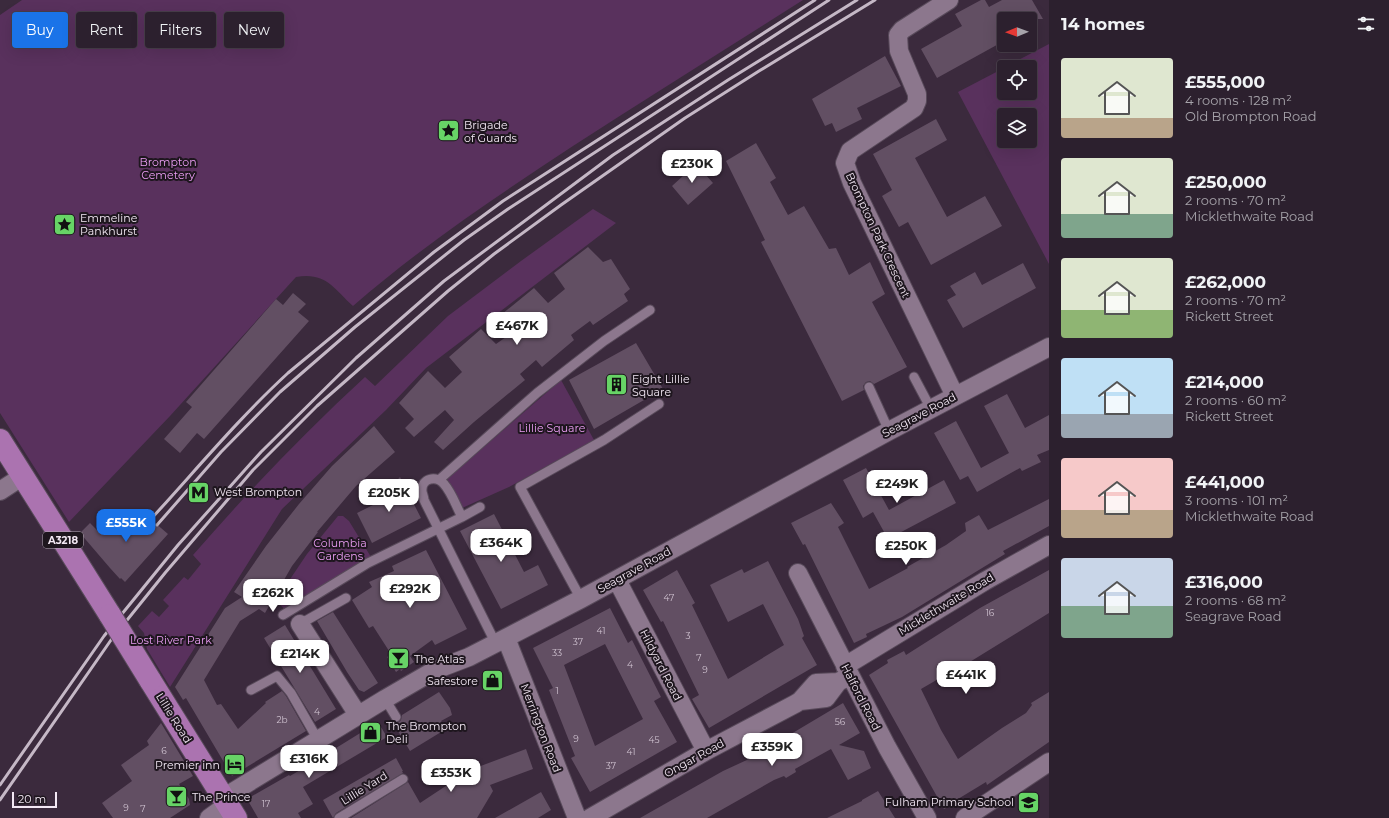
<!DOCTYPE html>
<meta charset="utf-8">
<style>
body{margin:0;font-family:Montserrat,sans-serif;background:#342836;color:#f1f3f6;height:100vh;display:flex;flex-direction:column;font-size:15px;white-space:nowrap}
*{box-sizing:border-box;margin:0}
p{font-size:13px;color:#a6a3aa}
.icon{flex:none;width:22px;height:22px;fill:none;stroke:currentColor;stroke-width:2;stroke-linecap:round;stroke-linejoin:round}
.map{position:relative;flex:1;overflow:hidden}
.panel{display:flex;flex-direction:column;background:#2c202e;width:340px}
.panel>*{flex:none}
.top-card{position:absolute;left:12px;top:12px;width:380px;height:36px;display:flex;gap:8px}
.needle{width:26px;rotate:269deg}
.controls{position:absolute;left:997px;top:12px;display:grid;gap:8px}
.controls a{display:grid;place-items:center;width:40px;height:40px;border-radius:4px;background:#2c202e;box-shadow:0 4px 16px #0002,0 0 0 1px #483e4a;font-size:20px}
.scale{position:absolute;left:12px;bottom:10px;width:45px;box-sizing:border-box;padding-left:4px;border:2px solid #f3e8f4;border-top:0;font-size:11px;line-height:14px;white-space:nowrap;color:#f3e8f4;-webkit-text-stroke:3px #1e161e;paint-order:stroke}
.price{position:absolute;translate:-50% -34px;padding:0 9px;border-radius:8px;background:#fff;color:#222;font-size:13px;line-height:26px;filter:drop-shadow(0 1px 2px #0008)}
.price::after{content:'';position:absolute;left:50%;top:24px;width:12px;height:9px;margin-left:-6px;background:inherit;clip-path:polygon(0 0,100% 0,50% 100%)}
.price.on{background:#1a73e8;color:#fff}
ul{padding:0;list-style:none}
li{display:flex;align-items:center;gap:12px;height:100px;padding:0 12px}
li span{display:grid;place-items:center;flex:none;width:112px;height:80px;border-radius:4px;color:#555}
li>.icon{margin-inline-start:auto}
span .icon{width:48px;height:48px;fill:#fffc;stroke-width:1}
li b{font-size:17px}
h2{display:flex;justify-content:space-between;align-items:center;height:48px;padding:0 12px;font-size:17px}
.pill{padding:0 14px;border-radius:4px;background:#2c202e;box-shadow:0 4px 16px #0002,0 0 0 1px #483e4a;font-size:14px;line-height:36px}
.pill.on{background:#1a73e8;color:#fff}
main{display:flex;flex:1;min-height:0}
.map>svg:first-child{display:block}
.green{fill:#59315d;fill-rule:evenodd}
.building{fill:#624f63;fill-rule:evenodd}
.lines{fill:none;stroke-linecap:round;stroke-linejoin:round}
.service-casing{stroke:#584a5a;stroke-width:11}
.minor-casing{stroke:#584a5a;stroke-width:20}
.primary-casing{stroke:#584a5a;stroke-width:24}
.service{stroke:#8c778d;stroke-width:9}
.minor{stroke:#8c778d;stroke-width:18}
.primary{stroke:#ab73b0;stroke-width:22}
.rail{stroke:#c5b8c6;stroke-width:3}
.primary-bridge-casing{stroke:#584a5a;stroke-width:24;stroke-linecap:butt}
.primary-bridge{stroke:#ab73b0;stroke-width:22}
.labels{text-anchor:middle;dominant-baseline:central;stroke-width:4;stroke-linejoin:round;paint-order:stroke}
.number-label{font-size:9px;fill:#cfc2d0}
.shield{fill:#1e161e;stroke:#b3a9b4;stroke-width:1}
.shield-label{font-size:10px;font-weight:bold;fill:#f3e8f4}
.poi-label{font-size:11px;fill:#f3e8f4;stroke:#1e161e;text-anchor:start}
.park-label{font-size:11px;fill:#eb9ef4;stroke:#1e161e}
.street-label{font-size:11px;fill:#f3e8f4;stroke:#1e161e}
</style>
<main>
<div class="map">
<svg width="1049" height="818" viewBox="0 0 1049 818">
<rect width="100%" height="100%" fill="#3b2a3d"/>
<path class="green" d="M22,0h781c-77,49 -154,97 -230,146 -76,50 -151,100 -220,160 -20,-18 -27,-34 -57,-29l-126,139 -101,106 -69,-109v-398z
M1049,44v220l-91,-172 46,-24v25h26v-26h-25zM1004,115h26v26h-26z
M593,209l23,14 -190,145 -40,42 -104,99 -112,178 -23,-38 -3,-16 -6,-7 14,-15 7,6 10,-11 -6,-6 21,-23 4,3 13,-16 -8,-9c54,-62 111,-122 172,-178l10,9 73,-70 73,-55z
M561,380l33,60 -85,47 -47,21 -15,-29z
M338,516h5l6,5 22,36 -87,52 -8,-9 31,-46z"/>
<path class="building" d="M981,0h4l4,7 13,-7h30l11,19h-39v22l-67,37 -16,-29 41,-23 -7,-12z
M885,56l16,30 -44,22 5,11 -26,13 -4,-9 -7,3 -13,-27z
M936,119l11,21 -32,18 32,59 38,-21 17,30 -71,39 -23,-43 -9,5 -17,-31 10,-6 -19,-36z
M756,143l20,35 -6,4 18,33 16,-9 25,43 7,-1 13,27 21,-13 15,32 -13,8 35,65 -33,17 -4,-3 -4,1 -3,4 1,4 -22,11 -81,-159 4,-2 -39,-79z
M696,164l17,19 -25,22 -16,-19z
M588,247l15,15 8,-3 19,30 -6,5 4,7 -35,24 -3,-4 -19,14 3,5 -32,27 -6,-7 -16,14 5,6 -51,42 -31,28 -9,-8 20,-22 -9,-10 -31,27 -9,-9 9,-9 -15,-16 29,-32 17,17 17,-16 -13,-15 32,-28 15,15 20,-14 -14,-16 32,-26 14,15 17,-14 -11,-16z
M1023,263l13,25 -73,40 -16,-28 9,-5 -6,-9 25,-14 7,13z
M293,293l13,11 -8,8 11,9 -105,118 -7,-6 -17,20 -16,-14 28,-32 -6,-5 90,-103 7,6z
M636,343l27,46 -69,40 -25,-49z
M1007,394l18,34 24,-13v35l-12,5 4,7 -19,9 -2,-3 -43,24 -9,-16 -8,4 -26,-47 22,-12 25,47 28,-15 -25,-47z
M374,426l21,26 -39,34 -39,46h1l-26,34 -27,47 -6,-4 -19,12 -36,59 13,25 4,-1 17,25 28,-26 -1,-1 17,-11 4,5 20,35 -74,45 -46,-78 -3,2 -8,-13 50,-79 17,-11 -8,-5 32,-46 33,-42 33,-38z
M866,468l23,42 55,-30 12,23 -68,36 -15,-27 -10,6 -20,-38z
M400,477l21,41 -49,25 -15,-30 18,-9z
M1049,499v27l-46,25 2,3 -103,63 -36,17 1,3 -13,6 -49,-99 -2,1 -12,-22 40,-20 13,20 -6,4 31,62 39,-21 -1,-1 39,-22 20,-14 -1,-8 14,-8 9,15z
M140,510l28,24 -43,48 -4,-4 -1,1 -10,-11 -30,-35 10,-10 9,9 7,-7 6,6 19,-18 3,3z
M494,514l30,58 14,-7 10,20 -47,24 -41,-78z
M426,550l41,79 -32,16 -3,-5 -22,16 4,6 -13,9 -1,-2 -4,3 -9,-15 4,-3 -18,-28 -4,2 -17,-28 20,-13 -3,-5 25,-11 -2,-5z
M768,561l30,58 6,17 -2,2 15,27 -108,63 -17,-29 7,-4 -36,-74 -2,1 -18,-32 34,-20 18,33 -3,2 36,74 56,-34 -21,-41 -35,18 -18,-37 32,-16 2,4z
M1049,570v43l-89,55 -1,-1 -38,22 20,41 17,29 44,-31 24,-15 6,-8 -1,-2 18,-11v50l-62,43 -1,-3 -28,17 1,2 -15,8 -75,-134 19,-12 -1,-3 17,-9 2,4 74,-47z
M610,608l18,35 4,-3 29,57 -7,4 23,41 -87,50 -19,-34 4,-2 -26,-66 4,-2 -20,-40zM605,644l38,75 -48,27 -31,-81z
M333,612l45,71 -14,9 -5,-2 -12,-18 -30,-51z
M285,625l51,84 -21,13 -51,-84z
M439,692l11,16 2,7 -11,6 5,8 -36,22 -18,-30 4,2 3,-1 2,-2 1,-5z
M843,703l17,30 -21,12 25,6 7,17 -23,12 -17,-31 -36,20 1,3 -10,6 -2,-2 -10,4 -67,38h-67l83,-47 26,-12z
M378,722l9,15 -84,50 10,17 -15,9 3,5h-43l-11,-19 42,-24 1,1 17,-10z
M161,723l32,53 -14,8 10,15 1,6 -20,13h-57l-11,-15 30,-22 -11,-16 28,-20 -2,-4z
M526,749l7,20 -43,16 3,6 -16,27h-126l57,-36 12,21 50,-33z
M396,758l7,13h-1l1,2 -67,40 -3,5 -10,-18z
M878,791l17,27h-68l35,-17v-1z
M541,792l10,18 -13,8h-43z"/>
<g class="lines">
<defs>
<path id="service" d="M914,377l17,32
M869,387l20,44
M440,479l97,-86 67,-52 46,-31
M462,517c-6,-11 -10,-24 -18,-33 -7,-9 -23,-6 -22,7 0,2 2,6 2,9l72,144
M581,599l-61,-112 84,-47 55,-36
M283,615l85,-52 94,-46 18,-10
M300,624l46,-26
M251,690l26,-14 14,17 27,47
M385,699l11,18
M339,818l64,-39"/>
<path id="minor" d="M949,0l-47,30 -4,5 1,16 18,43v7l-3,7 -64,43 -5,12 7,20 103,213
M0,491l23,-15
M798,573l89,174 40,71
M617,580l89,171
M300,624l58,91
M506,638l71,180
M845,666l140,-85 64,-36
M800,701l16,-18 22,-1 6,-3
M223,798l162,-99 50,-29 34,-13 112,-58 308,-168 160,-84
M209,818l18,-13
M590,818l116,-67 89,-47 5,-3 26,-3 12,-16
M965,818l84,-56"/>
<path id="primary" d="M0,440l110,175
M150,680l86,138"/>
</defs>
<use href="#service" class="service-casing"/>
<use href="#minor" class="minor-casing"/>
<use href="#primary" class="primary-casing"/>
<use href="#service" class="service"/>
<use href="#minor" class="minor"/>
<use href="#primary" class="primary"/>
<path class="rail" d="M151,519c45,-49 88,-101 137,-146l146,-121 69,-51 312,-201
M157,525l64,-73 59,-60 75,-65 109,-87 44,-31 321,-209
M0,785l104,-149 74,-91 83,-93 95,-94 88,-77 169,-126 115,-75 129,-80
M0,800l111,-160 54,-67 88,-103 64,-64 131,-115 46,-37 67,-49 124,-87 74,-47 116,-71"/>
<defs>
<path id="primary-bridge" d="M110,615l40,65"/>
</defs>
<use href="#primary-bridge" class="primary-bridge-casing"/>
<use href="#primary-bridge" class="primary-bridge"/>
</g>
<defs>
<symbol id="sight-square" viewBox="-11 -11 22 22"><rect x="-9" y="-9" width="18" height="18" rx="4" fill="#67d466" stroke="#1e161e"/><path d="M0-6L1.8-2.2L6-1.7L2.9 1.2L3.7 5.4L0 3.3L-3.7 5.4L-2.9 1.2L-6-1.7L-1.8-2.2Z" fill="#111"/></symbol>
<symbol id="building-square" viewBox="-11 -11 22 22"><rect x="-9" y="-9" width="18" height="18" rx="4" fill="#67d466" stroke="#1e161e"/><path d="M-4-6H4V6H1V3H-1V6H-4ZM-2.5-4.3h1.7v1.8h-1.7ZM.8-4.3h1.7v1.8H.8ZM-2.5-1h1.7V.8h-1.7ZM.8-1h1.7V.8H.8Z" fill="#111"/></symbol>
<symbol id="metro-square" viewBox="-11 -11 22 22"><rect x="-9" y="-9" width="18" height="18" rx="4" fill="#67d466" stroke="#1e161e"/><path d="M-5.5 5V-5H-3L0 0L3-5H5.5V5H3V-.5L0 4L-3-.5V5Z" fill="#111"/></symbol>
<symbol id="bar-square" viewBox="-11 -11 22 22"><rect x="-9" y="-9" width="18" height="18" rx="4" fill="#67d466" stroke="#1e161e"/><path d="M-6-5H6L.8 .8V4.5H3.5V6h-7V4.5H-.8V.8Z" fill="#111"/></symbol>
<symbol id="shop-square" viewBox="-11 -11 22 22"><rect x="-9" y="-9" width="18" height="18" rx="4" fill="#67d466" stroke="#1e161e"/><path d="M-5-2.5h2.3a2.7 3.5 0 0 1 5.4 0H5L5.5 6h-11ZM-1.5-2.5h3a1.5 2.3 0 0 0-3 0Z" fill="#111"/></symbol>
<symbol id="hotel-square" viewBox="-11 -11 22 22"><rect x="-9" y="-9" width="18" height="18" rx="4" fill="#67d466" stroke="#1e161e"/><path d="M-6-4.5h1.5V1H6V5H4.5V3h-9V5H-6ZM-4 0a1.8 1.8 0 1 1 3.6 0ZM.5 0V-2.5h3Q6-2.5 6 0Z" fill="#111"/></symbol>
<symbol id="school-square" viewBox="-11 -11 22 22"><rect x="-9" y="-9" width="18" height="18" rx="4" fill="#67d466" stroke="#1e161e"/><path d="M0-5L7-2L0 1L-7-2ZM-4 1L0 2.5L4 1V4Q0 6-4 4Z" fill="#111"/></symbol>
</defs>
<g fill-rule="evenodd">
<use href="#sight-square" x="436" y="118" width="25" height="25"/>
<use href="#sight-square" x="52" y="212" width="25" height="25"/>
<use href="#building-square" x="604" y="372" width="25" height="25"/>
<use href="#metro-square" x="186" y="480" width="25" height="25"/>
<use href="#bar-square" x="386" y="646" width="25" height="25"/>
<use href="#shop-square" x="480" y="668" width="25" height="25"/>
<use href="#shop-square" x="358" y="720" width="25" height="25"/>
<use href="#hotel-square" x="222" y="752" width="25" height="25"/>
<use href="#bar-square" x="164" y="784" width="25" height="25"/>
<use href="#school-square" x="1016" y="790" width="25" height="25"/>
</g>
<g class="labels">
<g class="number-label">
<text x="669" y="597">47</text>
<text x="990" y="612">16</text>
<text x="601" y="630">41</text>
<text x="688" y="635">3</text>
<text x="578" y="641">37</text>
<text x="557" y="652">33</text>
<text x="699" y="657">7</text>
<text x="630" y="664">4</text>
<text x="705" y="669">9</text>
<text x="557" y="690">1</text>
<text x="317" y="711">4</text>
<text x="282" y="719">2b</text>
<text x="840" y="721">56</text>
<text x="576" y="738">9</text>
<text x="654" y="739">45</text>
<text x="164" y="750">6</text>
<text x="631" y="751">41</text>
<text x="611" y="765">37</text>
<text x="266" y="803">17</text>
<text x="126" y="807">9</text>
<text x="143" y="808">7</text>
</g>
<rect class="shield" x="43" y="532" width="40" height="16" rx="3"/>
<g class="shield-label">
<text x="63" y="540">A3218</text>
</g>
<g class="poi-label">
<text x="464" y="125">Brigade<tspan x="464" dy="13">of Guards</tspan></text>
<text x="80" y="218">Emmeline<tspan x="80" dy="13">Pankhurst</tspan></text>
<text x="632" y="379">Eight Lillie<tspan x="632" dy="13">Square</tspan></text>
<text x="214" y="492">West Brompton</text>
<text x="414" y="659">The Atlas</text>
<text x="478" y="681" text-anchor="end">Safestore</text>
<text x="386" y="726">The Brompton<tspan x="386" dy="13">Deli</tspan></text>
<text x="220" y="765" text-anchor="end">Premier inn</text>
<text x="192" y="797">The Prince</text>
<text x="1014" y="802" text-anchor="end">Fulham Primary School</text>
</g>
<g class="park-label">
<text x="168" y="162">Brompton<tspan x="168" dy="13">Cemetery</tspan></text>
<text x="552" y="428">Lillie Square</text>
<text x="340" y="543">Columbia<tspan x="340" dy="13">Gardens</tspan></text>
<text x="171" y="640">Lost River Park</text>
</g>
<g class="street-label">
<text transform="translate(878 235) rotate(65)">Brompton Park Crescent</text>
<text transform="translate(919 415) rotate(-28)">Seagrave Road</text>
<text transform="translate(634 570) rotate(-29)">Seagrave Road</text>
<text transform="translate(946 604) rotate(-31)">Micklethwaite Road</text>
<text transform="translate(661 665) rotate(63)">Hildyard Road</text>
<text transform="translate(861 697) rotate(63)">Halford Road</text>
<text transform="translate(174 718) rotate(58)">Lillie Road</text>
<text transform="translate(541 728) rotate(69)">Merrington Road</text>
<text transform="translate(694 758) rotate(-29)">Ongar Road</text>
<text transform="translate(364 788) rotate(-32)">Lillie Yard</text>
</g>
</g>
</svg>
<div class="controls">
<a><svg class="needle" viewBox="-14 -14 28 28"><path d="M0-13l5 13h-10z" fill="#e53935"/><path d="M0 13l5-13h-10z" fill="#a6a3aa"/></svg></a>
<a><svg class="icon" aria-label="locate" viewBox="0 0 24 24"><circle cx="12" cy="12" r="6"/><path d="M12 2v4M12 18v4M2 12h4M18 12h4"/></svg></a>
<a><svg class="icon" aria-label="layers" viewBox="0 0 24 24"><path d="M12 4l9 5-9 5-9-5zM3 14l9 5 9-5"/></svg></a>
</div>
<div class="scale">20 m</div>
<b class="price" style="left:692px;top:184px">£230K</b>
<b class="price" style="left:517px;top:346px">£467K</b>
<b class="price" style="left:897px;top:504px">£249K</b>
<b class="price" style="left:389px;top:513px">£205K</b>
<b class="price on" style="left:126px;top:543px">£555K</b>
<b class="price" style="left:501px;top:563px">£364K</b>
<b class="price" style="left:906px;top:566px">£250K</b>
<b class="price" style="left:410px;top:609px">£292K</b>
<b class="price" style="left:273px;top:613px">£262K</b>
<b class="price" style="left:300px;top:674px">£214K</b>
<b class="price" style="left:966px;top:695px">£441K</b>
<b class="price" style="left:772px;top:767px">£359K</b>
<b class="price" style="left:309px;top:779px">£316K</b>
<b class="price" style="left:451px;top:793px">£353K</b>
<div class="top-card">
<a class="pill on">Buy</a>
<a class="pill">Rent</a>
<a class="pill">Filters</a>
<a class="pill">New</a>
</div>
</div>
<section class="panel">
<h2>14 homes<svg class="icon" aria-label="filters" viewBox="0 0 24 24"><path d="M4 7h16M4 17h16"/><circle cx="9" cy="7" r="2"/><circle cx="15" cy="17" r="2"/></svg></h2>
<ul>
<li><span style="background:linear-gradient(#dfe7d0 75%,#b9a48a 0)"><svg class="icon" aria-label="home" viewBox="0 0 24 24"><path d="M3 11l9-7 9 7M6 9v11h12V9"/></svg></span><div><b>£555,000</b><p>4 rooms · 128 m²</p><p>Old Brompton Road</p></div></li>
<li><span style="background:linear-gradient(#dfe7d0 70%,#7fa58c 0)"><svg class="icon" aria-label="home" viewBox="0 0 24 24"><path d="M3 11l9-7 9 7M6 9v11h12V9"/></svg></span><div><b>£250,000</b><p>2 rooms · 70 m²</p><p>Micklethwaite Road</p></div></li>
<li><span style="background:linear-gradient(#dfe7d0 65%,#8fb573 0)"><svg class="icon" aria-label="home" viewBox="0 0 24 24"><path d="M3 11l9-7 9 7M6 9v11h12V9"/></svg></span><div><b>£262,000</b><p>2 rooms · 70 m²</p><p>Rickett Street</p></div></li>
<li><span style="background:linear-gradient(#bfe0f5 70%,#9aa5b1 0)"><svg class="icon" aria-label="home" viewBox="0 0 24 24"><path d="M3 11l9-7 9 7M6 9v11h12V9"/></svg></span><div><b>£214,000</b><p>2 rooms · 60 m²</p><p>Rickett Street</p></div></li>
<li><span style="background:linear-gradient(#f6c9c9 65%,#b9a48a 0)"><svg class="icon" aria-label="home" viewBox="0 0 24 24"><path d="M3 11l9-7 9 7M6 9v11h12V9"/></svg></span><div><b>£441,000</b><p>3 rooms · 101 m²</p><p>Micklethwaite Road</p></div></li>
<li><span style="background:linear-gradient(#c9d6e8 60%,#7fa58c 0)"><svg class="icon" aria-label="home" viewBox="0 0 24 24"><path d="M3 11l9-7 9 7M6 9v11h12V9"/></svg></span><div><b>£316,000</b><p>2 rooms · 68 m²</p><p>Seagrave Road</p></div></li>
</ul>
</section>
</main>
